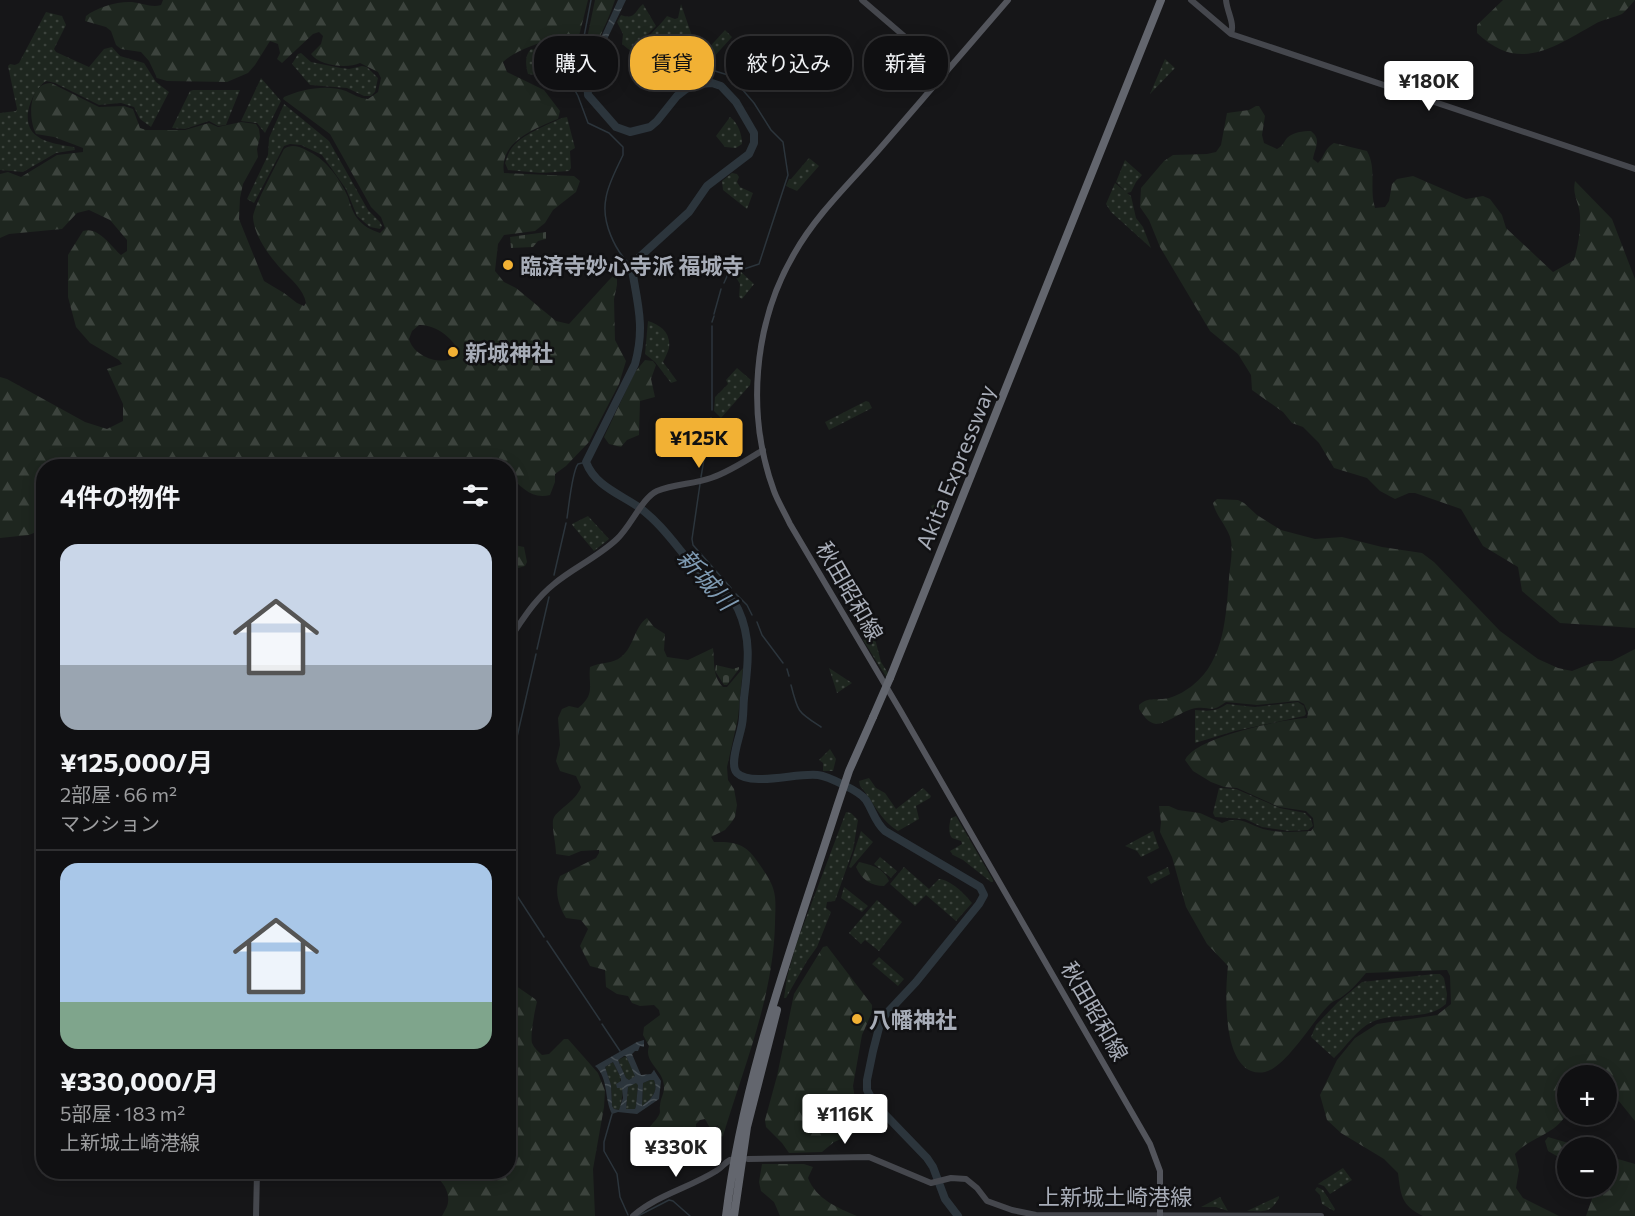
<!DOCTYPE html>
<html lang="ja">
<meta charset="utf-8">
<style>
body{margin:0;font-family:Commissioner,"Noto Sans JP",sans-serif;background:#1e1e20;color:#f1f3f6;height:100vh;display:flex;flex-direction:column;font-size:22px;white-space:nowrap}
*{box-sizing:border-box;margin:0}
p{font-size:20px;color:#9c9d9f}
.icon{flex:none;width:33px;height:33px;fill:none;stroke:currentColor;stroke-width:2;stroke-linecap:round;stroke-linejoin:round}
.map{position:relative;flex:1;overflow:hidden}
.side{position:absolute;left:36px;top:459px;width:480px;height:720px;display:flex;flex-direction:column;background:#101012;border-radius:24px;box-shadow:0 3px 15px #0003,0 0 0 2px #303032}
.side>*{flex:none}
.hud{position:absolute;left:534px;top:36px;width:570px;height:54px;display:flex;gap:12px}
.tools{position:absolute;left:1557px;top:1065px;display:grid;gap:12px}
.tools a{display:grid;place-items:center;width:60px;height:60px;border-radius:50%;background:#101012;box-shadow:0 3px 15px #0003,0 0 0 2px #303032;font-size:30px}
.price{position:absolute;translate:-50% -51px;padding:0 14px;border-radius:6px;background:#fff;color:#222;font-size:20px;line-height:39px;filter:drop-shadow(0 2px 3px #0008)}
.price::after{content:'';position:absolute;left:50%;top:36px;width:18px;height:14px;margin-left:-9px;background:inherit;clip-path:polygon(0 0,100% 0,50% 100%)}
.price.on{background:#f2b134;color:#111}
ul{padding:0;list-style:none}
li{display:grid;align-content:center;gap:12px;height:318px;padding:0 24px}
li+li{border-top:2px solid #303032}
li span{display:grid;place-items:center;height:186px;border-radius:18px;color:#555}
li>.icon{margin-inline-start:auto}
span .icon{width:108px;height:108px;fill:#fffc;stroke-width:1}
li b{font-size:26px}
h2{display:flex;justify-content:space-between;align-items:center;height:72px;padding:0 24px;font-size:26px}
.chip{padding:0 21px;border-radius:24px;background:#101012;box-shadow:0 3px 15px #0003,0 0 0 2px #303032;font-size:21px;line-height:54px}
.chip.on{background:#f2b134;color:#111}
.map>svg:first-child{display:block}
.grass{fill:url(#grass-dots)}
.forest{fill:url(#forest-firs);fill-rule:evenodd}
.cemetery{fill:url(#cemetery-stones)}
.water{fill:url(#water-waves);fill-rule:evenodd}
.lines{fill:none;stroke-linecap:round;stroke-linejoin:round}
.stream{stroke:#2c353c;stroke-width:1.5}
.river{stroke:#2c353c;stroke-width:8}
.secondary{stroke:#45474d;stroke-width:6}
.primary{stroke:#53555c;stroke-width:6}
.highway{stroke:#63666e;stroke-width:8}
.highway-bridge{stroke:#63666e;stroke-width:8}
.poi-dot{fill:#f2b134;stroke:#111113;stroke-width:2}
.labels{text-anchor:middle;dominant-baseline:central;stroke-width:5;stroke-linejoin:round;paint-order:stroke}
.poi-label{font-size:22px;font-weight:bold;fill:#a8adb8;stroke:#111113;text-anchor:start}
.street-label{font-size:22px;fill:#a8adb8;stroke:#111113}
.water-label{font-size:24px;font-style:italic;fill:#7f9bb3;stroke:#111113}
</style>
<div class="map">
<svg width="1635" height="1216" viewBox="0 0 1635 1216">
<defs>
<pattern id="grass-dots" width="8" height="8" patternUnits="userSpaceOnUse" patternTransform="scale(1.5)"><rect width="8" height="8" fill="#1e261f"/><path d="M2 2h.1M6 6h.1" fill="none" stroke="#3c433d" stroke-width="1.8" stroke-linecap="round"/></pattern>
<pattern id="forest-firs" width="22" height="20" patternUnits="userSpaceOnUse" patternTransform="scale(1.5)"><rect width="22" height="20" fill="#1e261f"/><path d="M5 1l3.5 6h-7zM16 11l3.5 6h-7z" fill="#3c433d"/></pattern>
<pattern id="cemetery-stones" width="16" height="16" patternUnits="userSpaceOnUse" patternTransform="scale(1.5)"><rect width="16" height="16" fill="#1e261f"/><path d="M2 7V4a2 2 0 0 1 4 0v3zM10 15v-3a2 2 0 0 1 4 0v3z" fill="#3c433d"/></pattern>
<pattern id="water-waves" width="16" height="10" patternUnits="userSpaceOnUse" patternTransform="scale(1.5)"><rect width="16" height="10" fill="#2c353c"/><path d="M0 5q4-4 8 0t8 0" fill="none" stroke="#485056"/></pattern>
</defs>
<rect width="100%" height="100%" fill="#161618"/>
<path class="grass" d="M643,4l13,22 -13,13 -7,13 -3,1 -11,-9 1,-10 -6,-12 4,-7c14,5 13,-3 22,-11z
M681,4l12,35 -1,6 -8,14 -14,-9 -18,15 -13,-12c4,-14 19,-25 28,-37l8,3 3,-1z
M46,12l16,4 4,9 -12,24 2,3 33,15 15,-18 8,-2 8,9 24,7 12,19 13,10 -18,35 -11,-8 -6,-12 -13,-4 -22,2 -44,-22 -9,-2c-14,10 -28,42 -9,55 9,7 25,9 37,11l1,3 -19,3 -33,19 -23,-2v-57l16,-2 1,-2 -9,-43 2,-2 5,1 4,-2z
M725,30l7,7 -21,23 -5,-9z
M552,42l12,1 11,6 1,2 -12,19 -6,-2 -5,-8 -11,-3 -1,-7 -6,-2z
M531,49l9,2v8l6,1 -1,4 5,6 -2,11 -7,-3 -2,-5 -2,2 -9,-1c-2,-8 -4,-18 3,-25z
M301,53l10,9 30,6 8,1 13,-3 5,1 11,11 -3,14 -4,4h-7l-17,-8 -37,-3 -18,-21 6,-10z
M1165,59l10,9 -25,26z
M261,78l20,23 -16,32 -8,-10 -16,-2z
M193,90h47l-14,35 -8,1 -9,-5 -24,8 -13,-1 18,-37z
M284,104l45,37 39,69 12,12 2,4 -2,3 -10,-2 -13,-11 -11,-27 -24,-34 -21,-10 -11,-1 -6,2 -30,57 -7,-4 21,-44 1,-17z
M567,117l8,31 -5,3 1,17 -2,3 -28,2 -33,-3 -3,-7c2,-5 3,-10 6,-14 9,-14 36,-24 51,-31z
M730,117c8,6 12,17 12,27l-6,4 -11,-1 -9,-11z
M809,158l10,8 -22,25 -11,-5 3,-7h2z
M1125,160l17,15 -6,7 -5,10 -4,1 4,3 5,22 7,9 8,21 -40,-36 -5,-8 9,-21 11,9 -10,-10z
M732,173l5,1 2,3 -2,5 3,5 13,6 -6,16 -24,-19 -1,-9z
M740,271l14,13 -12,15 -3,-2 1,-13 -6,-10z
M648,321c13,4 23,12 21,27 -1,4 -4,10 -6,14l14,19 -6,2 -16,-21 -10,-8z
M737,368l14,12 -1,5 -29,33 -7,-7 1,-14 13,-13 -2,-4z
M866,401l3,1 3,6 -43,22 -4,-8z
M947,498v3l-6,16 -6,-3 -4,-8z
M588,516l21,23 -15,12 -21,-25 -1,-2z
M870,633l4,2 7,27 7,11 -1,5 -24,-38z
M829,668l23,15 -15,10z
M1298,702l6,4 2,8 -2,2 -69,15 -40,12v-33c14,1 20,2 32,-6l28,3z
M830,749l6,10 -3,12h-10v-8l-4,-3z
M869,778l7,10 9,5 11,16 27,-21 8,8 -1,2 -14,8 3,13 -21,12c-18,-11 -25,-30 -38,-45l-1,-5z
M1219,788l17,1 44,19 25,5 6,6 2,7 -5,4 -19,1 -27,-4 -17,-8 -30,-2 -2,-4z
M846,812l5,1 7,7 -5,30 -18,51 -8,1 -1,6 5,4 -14,35 -10,14 -21,37h-2l3,-21 10,-35z
M956,816l37,64v2h-2l-28,-22 -10,-5 -3,-4 12,-7 -1,-3 -9,-3c-4,-5 -3,-14 -1,-20z
M861,831l12,11 -22,26 -2,-1z
M1153,831l6,17 -18,9 -4,-6 -12,-5z
M880,857l17,14 -6,7 -17,-14z
M904,867l25,22 10,-10c12,1 26,15 33,24l-16,18 -30,-26 -11,11 -25,-22z
M1168,867l2,7 -19,10 -4,-7z
M844,887l24,19 -6,6 -21,-14z
M877,900l25,22 -23,29 -14,-11 -4,4 -12,-11z
M879,957l25,22 -6,7 -26,-22z
M1434,974h6l4,4 3,16 -1,10c-20,18 -51,7 -74,18 -15,7 -26,25 -38,36l-23,-21 5,-12 22,-23 24,-20z
M626,1056l10,20 -7,4 -3,-2 -8,-18z
M613,1062l8,16 -1,4 3,9 -3,19 -6,-1 -2,-3 -1,-21 -6,-18z
M650,1080h4c5,12 -3,19 -12,26l1,-23z
M632,1083h6v2l-2,21 -1,3h-9l2,-22z
M1343,1168l9,12 -22,14 -6,-8 -6,-2z
M1317,1187l6,3 12,19 -1,2 -12,-7 -2,-9 -5,-5z
M1279,1196v2c-9,16 -15,13 -32,13z
M1220,1197l8,14 -12,-4h-15z"/>
<path class="forest" d="M163,0h425l-12,48c-7,-4 -16,-9 -23,-8 -15,2 -40,12 -50,22l4,10 37,18 16,21 -2,8c-24,10 -59,23 -54,54l70,3 6,5 -4,11 -23,18 -8,13 -10,8 -31,4 -6,9 -3,27 9,11 12,6 40,33 13,3 40,-44 5,-5h3v10l-3,14 1,41 11,21 -7,23 -30,58 -23,24 -11,8v8l-5,13c-18,5 -28,-8 -41,-19l-1,-10h-464l-1,63 -14,6 -29,3v-161l7,2 78,43 22,7 16,-8v-17l-16,-35 15,-5 -3,-4 -29,-17 -14,-16 -8,-30v-42l15,-24c15,-5 28,15 38,24l6,-4v-11l-17,-20 -21,-10 -12,3 -15,16 -53,5 -9,4v-64l8,-2 13,5 36,-22 26,-3v-4l-29,-11 -18,-3c-8,-15 -8,-51 15,-51l48,24 25,-1 9,3 7,19 6,2h39l24,-7 9,4 23,-5 15,2 3,5 1,8 -3,12 1,8 -15,27 -3,14 -1,21 25,62 20,12 13,10 7,3 2,-3c-2,-13 -15,-24 -24,-33 -12,-13 -28,-34 -29,-53 0,-9 25,-56 31,-68 7,-5 14,-3 22,1 20,9 33,27 42,47 2,7 5,16 9,21 6,8 14,12 23,15l5,-5 -4,-11 -10,-10 -41,-73 -47,-35 1,-2c17,-8 43,-13 62,-6 8,4 13,7 22,8l10,-7 3,-14 -3,-6 -18,-9c-12,6 -41,3 -49,-9l10,-10 2,-8 -4,-4 -6,2 -31,29 -5,-4 3,-6 -2,-9 -8,-3 -15,24 -7,8 -21,9 -60,-1 -10,-3 -8,-17 -8,-9 -20,-3 -5,-4 -5,-14 -5,-4 -21,-6 1,-5c11,-9 32,-15 46,-14 10,1 20,6 29,3zM419,325c16,-1 36,14 41,29 -15,14 -46,4 -51,-15l3,-8z
M595,0h20c-9,28 -25,54 -34,82l2,5 -3,4 -2,-1 -7,-13 1,-8 13,-21z
M1503,0h132c-4,4 -9,11 -13,14 -8,4 -19,5 -27,10 -43,24 -76,49 -118,9v-8z
M1256,106h3l6,10 -3,19 2,8 13,6c6,-3 6,-6 10,-11 6,-6 16,-7 24,-7 11,9 4,16 2,28l5,4c8,-8 5,-13 16,-20l33,8c10,18 2,38 8,57l10,-1 4,-6 3,-17 5,-5 16,-3 53,23 17,-3 7,3 12,16 4,13 47,44 21,-12c4,-14 7,-30 6,-45 -1,-14 -8,-19 -5,-34l37,38 23,60v349l-75,-5 -38,-32 -4,-24 -35,-21 -22,-37 -46,-16h-6l-14,6 -15,-8 -13,-13 -33,-10 -15,-25 -16,-16 -11,-4 -9,-11 -31,-22 -1,-15 -13,-21 -28,-23 -50,-84 -11,-27 -9,-13 1,-19 23,-27 9,-6 34,-1 9,-2 5,-7 6,-32 22,-3z
M645,360l8,1 3,4 -5,14 4,18 -15,4 -1,34 -12,5 -6,7 -12,-3 -5,-7 31,-65z
M1217,499l21,1 6,3 13,12 24,15 34,9 27,-2 40,10 40,6 12,9 66,69 38,28 20,9 14,3 25,-10h15l23,-12v472l-21,-26 -7,-5 -1,-14h-38c0,10 2,23 0,33 -6,24 -39,28 -53,45l4,16 -3,18 7,10 36,18h-136c-22,-11 -22,-20 -25,-43l-14,-14 -43,-26 -14,-13 -7,-25 17,-35 18,-22 22,-14 60,-9 14,-11 -1,-28 -3,-6 -81,3c-7,8 -14,17 -23,23 -3,3 -8,4 -12,7 -17,15 -44,64 -66,69 -44,8 -40,-80 -37,-106l-21,-22 -21,-37 -14,-50 -12,-25 1,-10 -2,-16h10l9,4 22,3 22,10c18,-8 25,1 41,6 16,4 32,3 48,2l3,-4 -1,-9 -7,-7 -27,-4 -42,-19 -13,-1 -13,-5 -18,-11 -8,-11c10,-23 98,-41 122,-42l1,-5 -4,-9 -6,-3 -41,4 -31,-3c-16,12 -15,4 -30,6 -13,2 -29,16 -40,16 -8,-1 -13,-9 -17,-15v-4c10,-9 18,-4 30,-7 8,-2 18,-8 24,-13 32,-25 33,-71 36,-107 1,-13 4,-25 2,-37 -2,-13 -15,-24 -18,-38z
M509,540l5,5 10,2 3,15 -2,4 -10,3 -6,5z
M647,618l7,9 11,7 -1,16 3,7 21,3 25,-12c2,15 -1,27 10,39h4l16,-19 -5,50 -11,49 1,13 6,9 3,16 -2,12 -4,6 -6,7 -14,7 3,5c26,-1 34,4 48,26 6,9 12,18 13,29 1,9 0,19 0,27 -2,74 -31,142 -52,212l-4,2 -2,-3 1,-10 -7,5 -6,-11 -5,1 -4,4c1,14 -9,21 -22,25l-7,-7 -19,-3c-1,-15 5,-13 11,-24 2,-4 0,-6 1,-9 0,-7 4,-12 4,-18 1,-18 -21,-25 -15,-42l-6,-11 1,-8 16,-12 -1,-5 -5,-5 -14,1 -8,-3 -4,-7 -11,-2 -11,-7 -1,-17 -15,-4 -10,-20 8,-17 -7,-9 -15,-2c-8,-13 -12,-28 -6,-42l36,-18 3,-5v-3l-18,1 -12,5 -13,-2c0,-10 -4,-24 -3,-34 2,-10 22,-17 28,-33l-5,-11 -16,-5 -4,-10 4,-16 -2,-27 4,-9 7,-3 9,2c18,-14 10,-23 12,-41 10,-5 23,-3 31,-10 13,-10 13,-30 26,-39z
M859,862c13,3 25,6 30,19l-5,5c-13,0 -23,-7 -28,-19z
M827,946l45,59v7l-10,23 -9,51 6,39 -4,8 -21,9 -12,10 -33,1 -7,-10 -16,-16 -1,-7 12,-44 17,-82 29,-47z
M509,981l26,18 2,3c-2,7 -7,34 -5,41 2,5 6,8 10,12l7,-1 15,-15h4l30,34 7,18 -1,16 -11,62 2,47h-153c2,-4 6,-10 6,-14 2,-13 -9,-26 -21,-30l-31,6 -8,-6h120z
M1548,1137l34,10 -14,1 -1,14 -19,-11 -3,-10z
M1618,1159l17,5v52h-49l10,-29 10,-1 1,-23 4,-3z
M762,1164h42l9,3 -5,11c8,21 30,30 49,38h-77l-6,-14 -13,-11 -2,-9z"/>
<path class="cemetery" d="M546,232v7l-8,2 -5,6 -22,1 -1,-11z
M716,665l17,4 6,-2v2l-12,16h-3l-9,-14z"/>
<path class="water" d="M618,0h8l-29,60 -5,-3z
M644,1040v7l-4,-1 -2,5h-3l-3,3 9,21 10,-1 3,-4 7,11 -2,18 -22,15 -19,-2 -6,2c-8,-15 -3,-36 -17,-48l42,-24zM624,1056h2l9,20 -6,4 -3,-2 -8,-18zM613,1062l8,16v3l-5,3 1,4h5l1,10 -4,12 -5,-1 -2,-3 -1,-21 -6,-18zM650,1080h4c5,12 -3,19 -12,26l1,-23zM636,1083l2,2 -2,21 -1,3h-9l2,-22z"/>
<g class="lines">
<path class="stream" d="M591,0l-9,47 -14,24 -1,5 11,20 10,27 21,10 14,14v8c-6,13 -15,29 -17,43 -5,23 9,54 26,68
M699,43l16,28 13,4 7,6 19,22 17,27 12,12 5,33 -29,89 -15,5
M724,283l4,-9 10,-4
M714,314l7,-25
M712,322l2,-6
M712,326v84
M701,477l10,-59
M700,484l-8,55 1,6 38,43
M567,518c2,-13 5,-46 11,-54l8,-2
M554,575l12,-52
M736,594l11,11 5,10
M757,622l5,13 21,28
M537,649l12,-52
M787,669l2,7
M791,685c7,28 7,27 30,42
M514,750l22,-96
M508,776l5,-19
M508,882l36,55
M547,941l53,79
M602,1024l18,27
M612,1114l-8,28v9l13,23 3,23 8,18
M638,1216l31,-16 4,1 17,15"/>
<path class="river" d="M598,50l-11,28 1,17 28,32 14,5 20,-5 7,-6 20,-25 9,-7 14,-5 12,-1 9,3 15,16 18,31v10l-5,11 -42,32 -18,26 -56,51 -1,7c6,35 13,58 3,94l-49,98c9,24 34,32 54,46 27,20 44,51 68,73 11,10 23,14 30,28 14,30 10,57 6,89 -1,10 0,21 -3,31 -2,10 -12,36 -4,44 14,14 62,-1 81,2 8,1 18,6 26,10 6,3 18,9 22,15 7,11 9,22 19,31l95,56 4,8 -5,9 -63,78 -30,32 -6,10 -7,27 -6,29v10l7,13 53,55 6,9 12,32 13,17"/>
<path class="secondary" d="M862,0l84,72
M1191,0l40,34 404,135
M1226,0c1,12 9,23 5,34
M508,641c14,-20 26,-41 46,-57 19,-16 44,-27 63,-45 14,-13 25,-41 40,-48 17,-7 37,-7 54,-13 18,-6 36,-18 52,-28
M748,1159l121,-2 62,26 20,-5 15,1 11,9 10,13 25,9 24,5 285,1
M256,1216l1,-44
M633,1216c24,-21 56,-28 83,-45 6,-3 8,-8 14,-11"/>
<path class="primary" d="M1008,0c-41,48 -83,96 -125,145 -30,35 -66,68 -89,109 -41,70 -48,161 -20,237 4,11 11,22 16,33l110,186 250,434 10,27v45"/>
<path class="highway" d="M890,678l271,-678
M726,1216c17,-141 68,-274 111,-409l12,-36 24,-54
M734,1216l13,-89 30,-117"/>
<path class="highway-bridge" d="M873,717l17,-39"/>
</g>
<g class="poi-dot">
<circle cx="508" cy="265" r="6"/>
<circle cx="453" cy="352" r="6"/>
<circle cx="857" cy="1019" r="6"/>
</g>
<g class="labels">
<g class="poi-label">
<text x="520" y="265">臨済寺妙心寺派 福城寺</text>
<text x="465" y="352">新城神社</text>
<text x="869" y="1019">八幡神社</text>
</g>
<g class="street-label">
<text transform="translate(955 467) rotate(-68)">Akita Expressway</text>
<text transform="translate(850 591) rotate(60)">秋田昭和線</text>
<text transform="translate(1095 1011) rotate(60)">秋田昭和線</text>
<text x="1115" y="1196">上新城土崎港線</text>
</g>
<g class="water-label">
<text transform="translate(707 579) rotate(48)">新城川</text>
</g>
</g>
</svg>
<div class="tools">
<a>+</a>
<a>−</a>
</div>
<b class="price" style="left:1429px;top:112px">¥180K</b>
<b class="price on" style="left:699px;top:469px">¥125K</b>
<b class="price" style="left:845px;top:1145px">¥116K</b>
<b class="price" style="left:676px;top:1178px">¥330K</b>
<div class="hud">
<a class="chip">購入</a>
<a class="chip on">賃貸</a>
<a class="chip">絞り込み</a>
<a class="chip">新着</a>
</div>
<section class="side">
<h2>4件の物件<svg class="icon" aria-label="filters" viewBox="0 0 24 24"><path d="M4 7h16M4 17h16"/><circle cx="9" cy="7" r="2"/><circle cx="15" cy="17" r="2"/></svg></h2>
<ul>
<li><span style="background:linear-gradient(#c9d6e8 65%,#9aa5b1 0)"><svg class="icon" aria-label="home" viewBox="0 0 24 24"><path d="M3 11l9-7 9 7M6 9v11h12V9"/></svg></span><div><b>¥125,000/月</b><p>2部屋 · 66 m²</p><p>マンション</p></div></li>
<li><span style="background:linear-gradient(#a9c7e8 75%,#7fa58c 0)"><svg class="icon" aria-label="home" viewBox="0 0 24 24"><path d="M3 11l9-7 9 7M6 9v11h12V9"/></svg></span><div><b>¥330,000/月</b><p>5部屋 · 183 m²</p><p>上新城土崎港線</p></div></li>
</ul>
</section>
</div>
